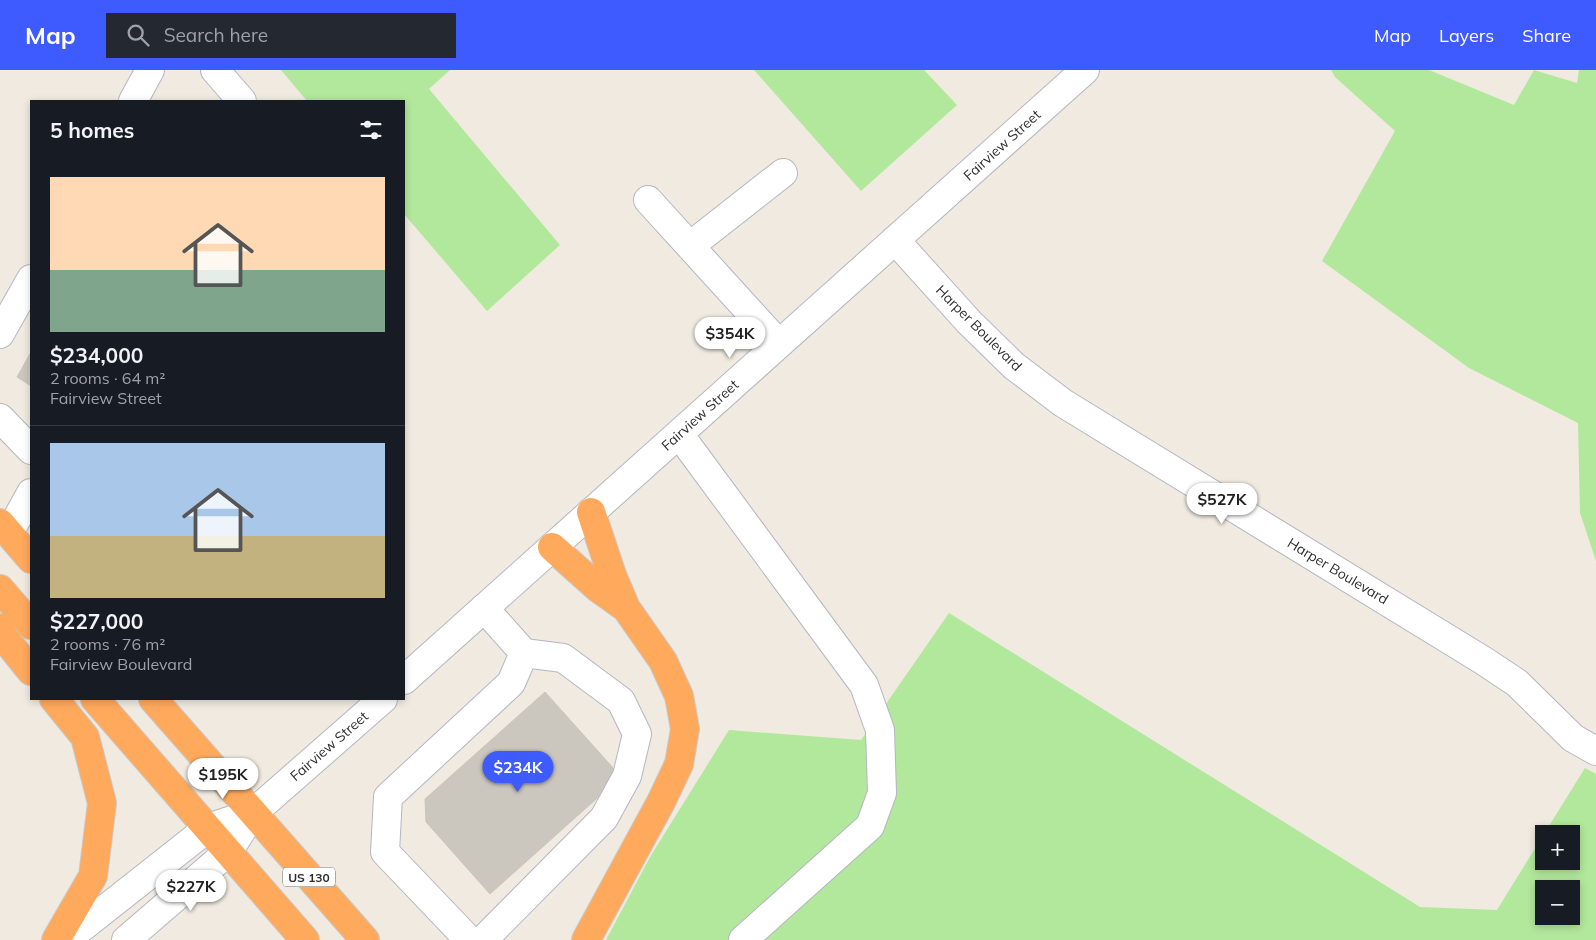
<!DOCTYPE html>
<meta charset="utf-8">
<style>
body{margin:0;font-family:Mulish,sans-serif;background:#242831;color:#f1f3f6;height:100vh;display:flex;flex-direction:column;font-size:19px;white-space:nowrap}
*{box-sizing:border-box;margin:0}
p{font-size:16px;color:#9ea1a6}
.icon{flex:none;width:28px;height:28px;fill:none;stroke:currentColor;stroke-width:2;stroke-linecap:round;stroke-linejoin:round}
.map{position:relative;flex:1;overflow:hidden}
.details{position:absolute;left:30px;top:30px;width:375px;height:600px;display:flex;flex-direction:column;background:#171b24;border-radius:0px;box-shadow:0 2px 8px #0003}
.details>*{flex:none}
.fabs{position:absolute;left:1535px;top:755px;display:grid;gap:10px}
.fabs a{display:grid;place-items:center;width:45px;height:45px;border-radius:0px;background:#171b24;box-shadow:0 2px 8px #0003;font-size:25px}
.price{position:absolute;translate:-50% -42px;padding:0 11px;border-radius:18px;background:#fff;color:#222;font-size:16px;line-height:32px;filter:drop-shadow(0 1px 2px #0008)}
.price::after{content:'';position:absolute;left:50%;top:30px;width:15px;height:11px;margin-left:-8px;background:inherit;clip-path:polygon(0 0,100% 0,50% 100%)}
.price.active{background:#3e5bff;color:#fff}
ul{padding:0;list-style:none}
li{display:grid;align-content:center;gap:10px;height:265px;padding:0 20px}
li+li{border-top:1px solid #363941}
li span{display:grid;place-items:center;height:155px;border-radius:0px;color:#555}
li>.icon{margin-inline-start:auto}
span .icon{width:90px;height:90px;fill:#fffc;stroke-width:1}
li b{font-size:21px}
h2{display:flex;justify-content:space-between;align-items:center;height:60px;padding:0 20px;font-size:21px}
header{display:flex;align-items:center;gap:30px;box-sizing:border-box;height:70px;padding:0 25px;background:#3e5bff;color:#fff}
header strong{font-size:24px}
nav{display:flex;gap:28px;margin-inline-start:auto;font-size:18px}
.search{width:350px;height:45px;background:#242831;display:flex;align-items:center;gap:12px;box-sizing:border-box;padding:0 18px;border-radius:0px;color:#9ea1a6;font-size:19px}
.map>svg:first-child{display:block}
.green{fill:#b2e89b;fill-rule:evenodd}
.building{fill:#cbc7bf;stroke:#ccc6b9}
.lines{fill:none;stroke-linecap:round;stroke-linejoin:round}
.minor-casing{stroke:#b4b6c2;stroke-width:30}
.highway-casing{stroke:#c9c9c9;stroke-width:30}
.minor{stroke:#fff;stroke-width:28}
.highway{stroke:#ffa95c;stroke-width:28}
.labels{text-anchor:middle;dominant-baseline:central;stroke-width:4;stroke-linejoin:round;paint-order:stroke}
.shield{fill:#fff;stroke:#6d6d6d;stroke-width:1}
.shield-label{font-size:12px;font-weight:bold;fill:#2e2e2e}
.street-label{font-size:14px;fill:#2e2e2e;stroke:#fff}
</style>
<header>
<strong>Map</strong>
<div class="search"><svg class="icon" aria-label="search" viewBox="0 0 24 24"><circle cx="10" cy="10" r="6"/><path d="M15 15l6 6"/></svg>Search here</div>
<nav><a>Map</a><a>Layers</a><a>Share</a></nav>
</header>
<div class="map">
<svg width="1596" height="870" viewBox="0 0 1596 870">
<rect width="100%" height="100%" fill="#f0eae0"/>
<path class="green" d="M281,0h169l-21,19 131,156 -73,66 -83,-97v-113h-97z
M754,0h170l33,35 -96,86z
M1331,0h98l85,35 20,-35 43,13 2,-13h17v491l-16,-48 -2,-90 -109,-55 -147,-107 73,-130 -60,-54z
M949,543l471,294 77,3 47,-76v27h27v-27h-27l41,-66 11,6v166h-990l44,-83 79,-127 132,10zM1544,819h27v27h-27z"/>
<path class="building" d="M31,282v34l-14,-9z
M545,622l70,78 -2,14 -123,110 -64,-72 -1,-23z"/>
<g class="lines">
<defs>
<path id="minor" d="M215,0l27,31
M133,31l17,-31
M648,130l131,144
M895,170l74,82 45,44 49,37 421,258 33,22 56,55 23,13
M690,176l93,-73
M0,264l31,-55
M0,348l31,32
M679,364l185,251 16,45 2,63 -12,33 -127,114
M9,463l22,-40
M404,610l681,-610
M66,870l142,-112 45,-15
M126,870l102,-88 25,-39 130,-114
M469,870l-84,-88 3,-55 123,-114 13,-30
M483,870l121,-122 23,-42 10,-42 -16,-33 -58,-43 -39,-5 -40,-45"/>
<path id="highway" d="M591,442l21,63 14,33
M0,453l31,36
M552,477l46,41 28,20 37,53 16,35 6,33 -6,35 -18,38 -75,138
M0,519l31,36
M0,558l2,7 29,36
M54,629l31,38 17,66 -9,73 -37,64
M95,629l210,241
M153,629l212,241"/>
</defs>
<use href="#minor" class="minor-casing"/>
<use href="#highway" class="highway-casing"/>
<use href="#minor" class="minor"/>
<use href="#highway" class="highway"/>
</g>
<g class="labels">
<rect class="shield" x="283" y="797.5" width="52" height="19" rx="4"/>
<g class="shield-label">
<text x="309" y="807">US 130</text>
</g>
<g class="street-label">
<text transform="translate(1002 75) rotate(-42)">Fairview Street</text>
<text transform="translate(979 258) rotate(45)">Harper Boulevard</text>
<text transform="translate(700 345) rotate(-42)">Fairview Street</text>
<text transform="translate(1338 501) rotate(31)">Harper Boulevard</text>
<text transform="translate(329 676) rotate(-41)">Fairview Street</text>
</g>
</g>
</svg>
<div class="fabs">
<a>+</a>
<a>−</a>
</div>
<b class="price" style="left:730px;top:289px">$354K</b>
<b class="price" style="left:1222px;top:455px">$527K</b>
<b class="price active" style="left:518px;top:723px">$234K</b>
<b class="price" style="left:223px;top:730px">$195K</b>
<b class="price" style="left:191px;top:842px">$227K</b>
<section class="details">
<h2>5 homes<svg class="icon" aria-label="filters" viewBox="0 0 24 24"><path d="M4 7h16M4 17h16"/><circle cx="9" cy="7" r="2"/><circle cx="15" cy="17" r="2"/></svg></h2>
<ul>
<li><span style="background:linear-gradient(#ffd9b3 60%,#7fa58c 0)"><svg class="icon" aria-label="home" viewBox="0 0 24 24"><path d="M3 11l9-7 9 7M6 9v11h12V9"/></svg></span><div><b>$234,000</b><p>2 rooms · 64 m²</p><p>Fairview Street</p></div></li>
<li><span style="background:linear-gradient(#a9c7e8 60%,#c2b280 0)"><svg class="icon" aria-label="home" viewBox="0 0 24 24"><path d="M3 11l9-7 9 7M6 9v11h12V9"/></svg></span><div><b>$227,000</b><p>2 rooms · 76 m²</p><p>Fairview Boulevard</p></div></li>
</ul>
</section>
</div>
